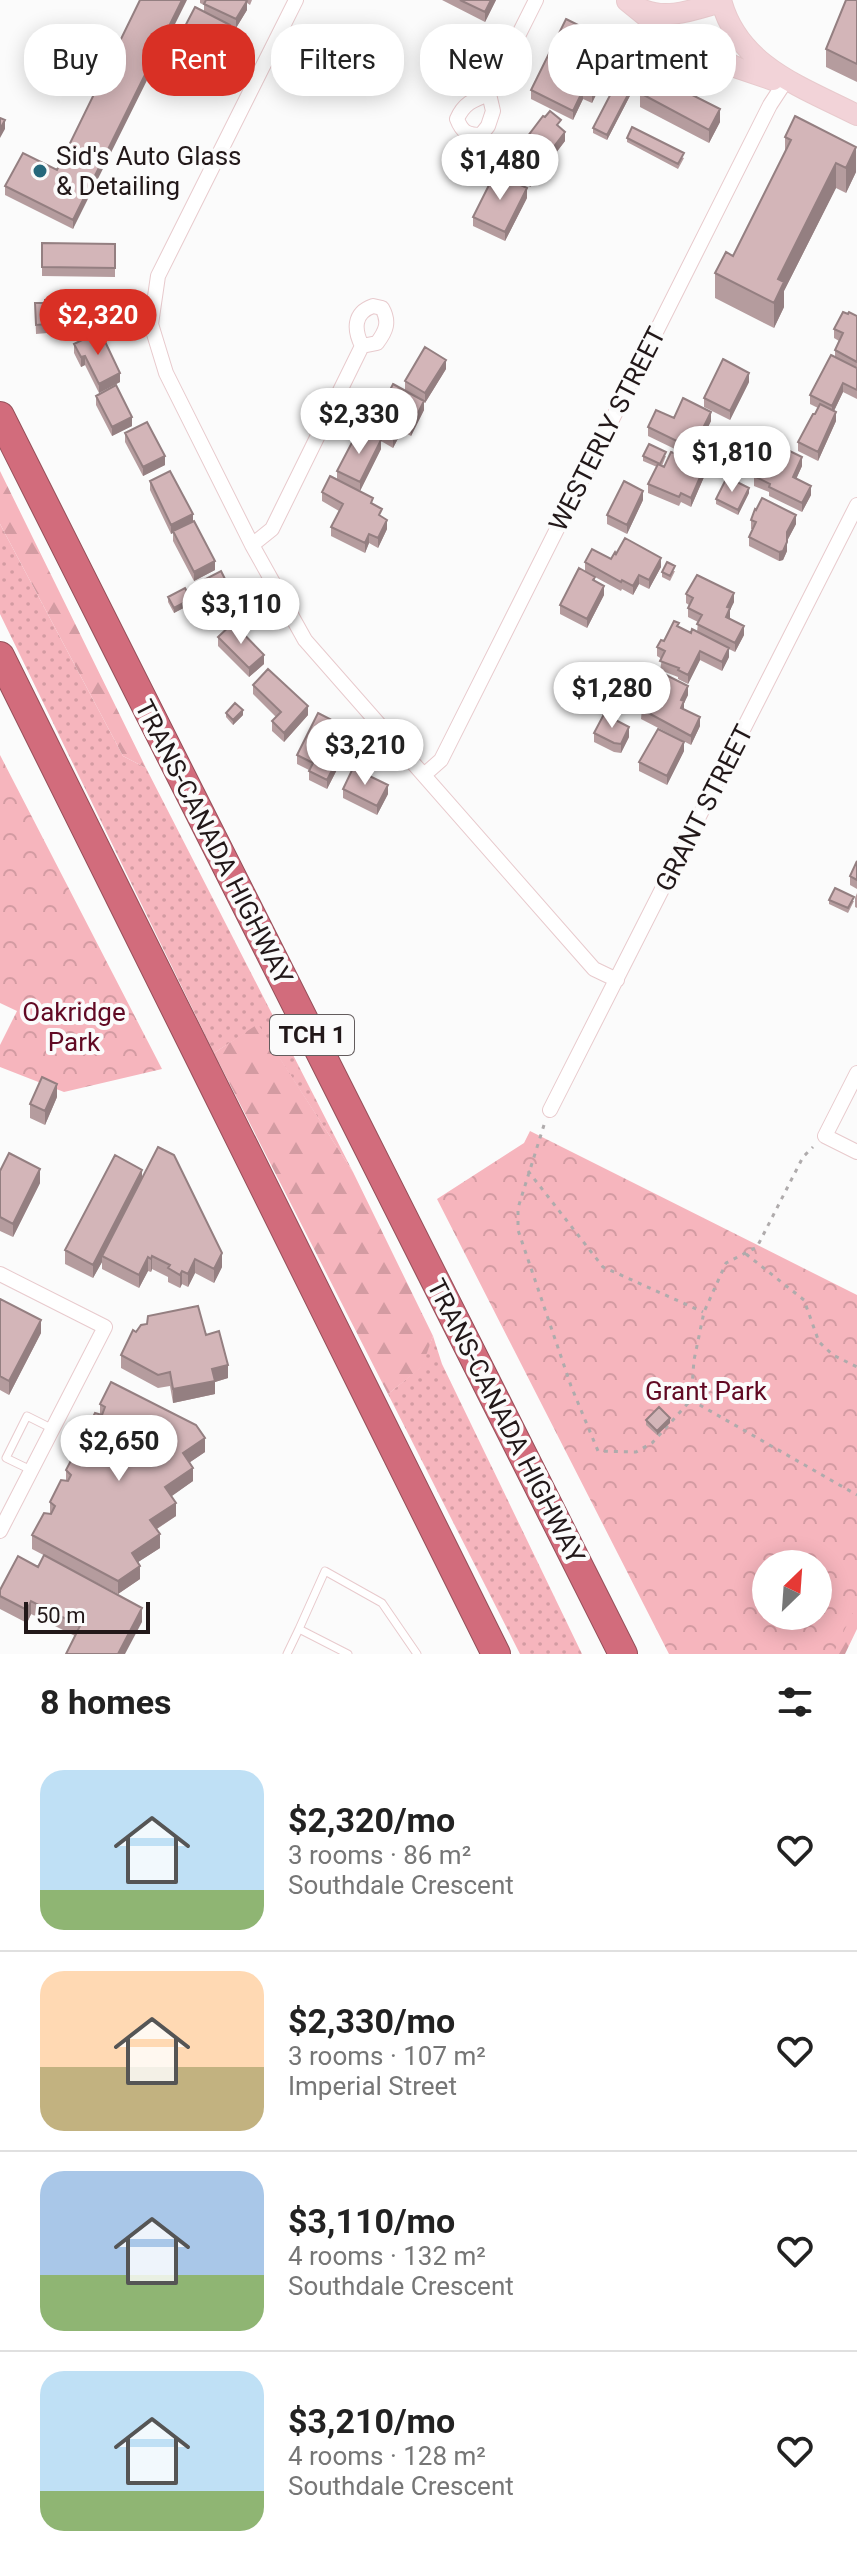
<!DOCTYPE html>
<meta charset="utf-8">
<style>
body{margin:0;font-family:Roboto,sans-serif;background:#f2f2f2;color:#222;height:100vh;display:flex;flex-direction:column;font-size:30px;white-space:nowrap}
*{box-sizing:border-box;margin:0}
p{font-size:26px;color:#767676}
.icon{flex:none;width:44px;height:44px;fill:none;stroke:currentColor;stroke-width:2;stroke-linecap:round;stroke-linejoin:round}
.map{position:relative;height:1654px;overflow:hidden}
.drawer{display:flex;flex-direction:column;background:#fff;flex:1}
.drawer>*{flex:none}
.guide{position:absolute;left:24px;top:24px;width:810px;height:72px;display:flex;gap:16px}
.needle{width:52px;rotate:25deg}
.controls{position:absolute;left:752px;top:1550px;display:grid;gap:16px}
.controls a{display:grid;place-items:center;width:80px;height:80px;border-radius:50%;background:#fff;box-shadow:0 4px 20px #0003;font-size:40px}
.scale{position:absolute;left:24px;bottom:20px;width:126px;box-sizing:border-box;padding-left:8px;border:4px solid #221819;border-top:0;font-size:22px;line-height:28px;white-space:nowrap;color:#221819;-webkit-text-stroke:6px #fbfbfb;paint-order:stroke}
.price{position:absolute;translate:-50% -68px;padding:0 18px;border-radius:28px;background:#fff;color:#222;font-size:26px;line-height:52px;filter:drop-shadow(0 2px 4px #0008)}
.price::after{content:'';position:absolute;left:50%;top:48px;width:24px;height:18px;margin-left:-12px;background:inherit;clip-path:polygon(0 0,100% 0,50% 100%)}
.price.selected{background:#d93025;color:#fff}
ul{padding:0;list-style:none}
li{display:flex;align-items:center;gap:24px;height:200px;padding:0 40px}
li+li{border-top:2px solid #e0e0e0}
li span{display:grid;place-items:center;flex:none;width:224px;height:160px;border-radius:24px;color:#555}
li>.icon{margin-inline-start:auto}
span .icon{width:96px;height:96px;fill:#fffc;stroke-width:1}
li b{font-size:34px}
h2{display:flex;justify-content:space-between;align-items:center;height:96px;padding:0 40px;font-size:34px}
.chip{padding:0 28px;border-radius:32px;background:#fff;box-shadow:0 4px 20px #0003;font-size:28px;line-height:72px}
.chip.selected{background:#d93025;color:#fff}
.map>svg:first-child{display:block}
.grass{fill:url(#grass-dots)}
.forest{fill:url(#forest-firs)}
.park{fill:url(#park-crowns);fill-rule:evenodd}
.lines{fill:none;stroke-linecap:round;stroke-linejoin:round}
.lane-casing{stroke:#e8cacd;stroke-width:9}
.street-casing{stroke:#e8cacd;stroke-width:16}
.secondary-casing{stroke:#e8cacd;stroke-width:22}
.highway-casing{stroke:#944f59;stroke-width:30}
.path{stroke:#afabac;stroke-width:3;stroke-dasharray:4 6;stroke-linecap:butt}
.lane{stroke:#fff;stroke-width:7}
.street{stroke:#fff;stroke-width:14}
.secondary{stroke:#f2d3d8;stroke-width:20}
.highway{stroke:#d26c7c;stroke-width:28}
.wall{fill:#b59c9e}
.shaded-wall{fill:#947f81}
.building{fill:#d3b5b8;stroke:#947f81;stroke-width:2}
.poi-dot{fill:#26677b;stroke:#fbfbfb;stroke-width:3}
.labels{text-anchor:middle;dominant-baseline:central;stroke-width:8;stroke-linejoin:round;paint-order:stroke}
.shield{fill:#fbfbfb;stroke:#635c5d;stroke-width:2}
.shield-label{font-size:24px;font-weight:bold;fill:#221819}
.poi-label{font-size:26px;fill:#221819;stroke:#fbfbfb;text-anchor:start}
.street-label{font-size:26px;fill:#221819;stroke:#fbfbfb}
.park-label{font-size:26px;fill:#610923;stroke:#fbfbfb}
</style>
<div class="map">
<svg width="857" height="1654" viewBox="0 0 857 1654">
<defs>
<pattern id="grass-dots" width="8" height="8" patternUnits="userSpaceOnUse" patternTransform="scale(2)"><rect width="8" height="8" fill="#f6b5bd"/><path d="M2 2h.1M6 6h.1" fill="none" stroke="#d39ba2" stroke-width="1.8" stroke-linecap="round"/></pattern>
<pattern id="forest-firs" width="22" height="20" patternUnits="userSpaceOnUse" patternTransform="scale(2)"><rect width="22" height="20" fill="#f6b5bd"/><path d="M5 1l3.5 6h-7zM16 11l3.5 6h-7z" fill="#d39ba2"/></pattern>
<pattern id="park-crowns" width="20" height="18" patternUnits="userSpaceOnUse" patternTransform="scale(2)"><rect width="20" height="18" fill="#f6b5bd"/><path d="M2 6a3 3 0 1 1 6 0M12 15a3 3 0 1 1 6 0" fill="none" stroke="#d39ba2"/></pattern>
</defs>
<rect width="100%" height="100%" fill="#fbfbfb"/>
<path class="grass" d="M0,524l123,232 23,12 207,404 -95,-147 -44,28 -214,-439z
M433,1336l9,28 140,290h-62l-132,-260 33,-27z"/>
<path class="forest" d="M0,471l146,297 -23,-12 -123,-232z
M258,1024l95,148 80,164 -11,31 -34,27 -174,-341z
M857,1551v78l-12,25h-35z"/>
<path class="park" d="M0,755l162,314 -98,23 -64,-25v-22l17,-34 -17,-8z
M530,1131l327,164v309l-24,50h-164l-232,-455 87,-56zM766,1564h52v52h-52z"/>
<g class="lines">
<defs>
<path id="lane" d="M31,1470l-25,-12 21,-42 26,13
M299,1629l26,-58 57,32 35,51
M287,1654l12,-25 49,25"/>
<path id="street" d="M296,0l-138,276 -7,48 15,49 86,172 53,95 289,329 23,11
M489,94c-16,6 -25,9 -32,25 5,13 10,16 24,16l7,-9 5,-15 -4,-17 47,-94
M373,306l9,2c8,14 4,23 -5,35l-15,3c-8,-16 -9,-33 11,-40z
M252,545l20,-16 90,-183
M424,775l17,-15 329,-655 17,-26
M857,1073l-32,63 32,16
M550,1110l307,-605
M0,1274l105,53 -105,204"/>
<path id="secondary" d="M721,0c17,66 81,87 136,115
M627,1l37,30 24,13 50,24 35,12
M641,9c26,12 54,0 80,-7"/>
<path id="highway" d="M0,416l623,1238
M0,656l496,998"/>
</defs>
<use href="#lane" class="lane-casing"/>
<use href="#street" class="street-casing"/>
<use href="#secondary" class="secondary-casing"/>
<use href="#highway" class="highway-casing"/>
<path class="path" d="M544,1125l-26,83v22l53,156 27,65 38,1 16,-9 39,-43 3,-40 10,-48 22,-49 31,-16 46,-90 10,-10
M528,1171l75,96 100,45
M746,1254l58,46 15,42 14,13 24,12
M691,1400l166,95"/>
<use href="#lane" class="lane"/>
<use href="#street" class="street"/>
<use href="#secondary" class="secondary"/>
<use href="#highway" class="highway"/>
</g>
<path class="wall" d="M140,0l-67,229 -68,-34v-9l52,-16z
M200,0h52l-2,5 -3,-2v7l-11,18 -15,-7 9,13 -6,11 5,12 -8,15 -15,-7 -1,3 -26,-14 1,-18 24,-24v-7l-4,-2z
M442,0h54l-11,22z
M857,0v82l-31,-15v-18z
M616,54l-24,49 -9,-4 -10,21 -42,-21v-9z
M646,65l-39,75 -14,-7v-5z
M640,93l80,29 -11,21 -69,-36z
M561,129l4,12 -35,46 -18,-21v-9z
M785,137l71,35 -10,21 -10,-5 -52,103v16l-10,21 -59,-30v-25l18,-17 52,-102z
M627,138l57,20 -6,11 -51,-27z
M527,198l-22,43 -32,-15v-9z
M42,243l73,1v33l-73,-1z
M35,303l71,16v9l-70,6z
M848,314l9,2v83l-14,-7 -9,19 2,10 -18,40 -20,-10v-9l20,-34 -8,-4v-9l25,-38v-7l4,-9 -5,-3v-9z
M74,344l46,38 -21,11 -14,-28 -4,2 -7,-14z
M446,369l-21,34 -1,-1v8l-13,26 -9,-5 -9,17 -12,-7v8l-21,42 -23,-11v-9l34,-36v-8l34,-37v-9z
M749,382l-19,38 -26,-13v-9z
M96,396l36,30 -20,10 -16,-31z
M674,418l37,3 -5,9 6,12 -8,17 -9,-4 -2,3 7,8 4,11 -13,30 -10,-5 -2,4 -31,-13v-9l9,-17 -14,-6v-5h23l-4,10 2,1 15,-12 2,-3 -33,-16v-9z
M125,433l40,32 -22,11 -18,-34z
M757,455l45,11 -6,13 15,16 -9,17 -33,-16v-4l-15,-6v-10l6,-11 -3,-1z
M150,481l43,40 22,49 -21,11 -21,-40v-8l-2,1 -21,-44z
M322,492l60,25 5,12 -9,19 -9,-5 -4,10 -34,-17v-9l8,-16 -17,-10z
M749,493l-11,22 -22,-11v-5z
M643,500l-16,34 -20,-10v-9z
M751,520l45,4 -9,17v10l-4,9 -4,1 -30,-15v-9l4,-8h-2z
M611,559l50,8 -12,22 -10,-5 -6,11 -11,-6 -1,2 -26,-14v4l9,14 -17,33 -27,-14v-9l25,-34v-9z
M675,571l-5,10 -8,-4v-5z
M196,584l42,30 -24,13 -18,-34z
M686,594l48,8 -4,8 -1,8 15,17 -9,17 -6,-3v8l-7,14 -22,-11 -12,24 -10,-5v-2l-18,-7 2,-11 -5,-3v-9l22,-20 12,6 6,-1 1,-10 -10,-5v-9l1,-3 -3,-2z
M168,597l23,7 -17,9 -6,-11z
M218,637l46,27 -15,13 -31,-31z
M253,685l55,30 -24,27 -12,-11v-10l4,-4 -23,-23z
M637,695h51l-4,8v7l16,16 -9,19 -50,-26 1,-12 -5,-2z
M226,713l17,2 -10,10 -7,-8z
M330,725l10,12 7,13 -20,39 -18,-9v-10l-12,-6v-9z
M594,733l35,4 -8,16 -7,-1 -20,-10z
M684,751l-17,34 -28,-14v-9z
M343,789l45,5 -11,21 -34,-17z
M857,861v28l-7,-4v-9z
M857,893v15l-2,-1v-9z
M829,900l25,1 -6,12 -19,-9z
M57,1097l-12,28 -15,-7v-14z
M0,1171l40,12 -27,54 -13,-6z
M142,1176l80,91 -8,16 -19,-10 -7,14 -6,-3 -2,4 -12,-6v-5l-16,-8 -1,3 -3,-1 -9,17 -37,-19v-7l-9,16 -28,-14v-14z
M0,1299l41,34 -32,62 -9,-5z
M136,1332l70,3 22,43 -13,4v12l-42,9 -3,-17 -12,2 -37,-20v-13z
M100,1404l105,48 -15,10 3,19 -22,15 5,20 -19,13 3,19 -22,14 2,17 -22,15 -86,-45v-14l18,-21v-12l16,-21v-11l17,-22v-11l17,-22z
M646,1420l24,3 -13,12 -11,-10z
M0,1590l142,32 -67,14 -44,-22 -4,9 -27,-14z"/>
<path class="shaded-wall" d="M182,0h5l-114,229v-9z
M491,0h5l-11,22v-10z
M247,1v9l-11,18v-9z
M230,25v9l-10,18v-9z
M616,44v10l-24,49v-9z
M229,47v10l-8,15v-9z
M646,60v5l-39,75v-5z
M583,90v9l-10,21v-9z
M720,109v13l-11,21v-13z
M5,120v9l-5,9v-9z
M565,132v9l-35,46v-9z
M856,147v25l-10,21v-25z
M836,163v25l-52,103v16l-10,21v-25l4,-24z
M527,188v10l-22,43v-9z
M85,356v9l-4,2v-10z
M446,360v9l-21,34v-10z
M120,373v9l-21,11v-9z
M749,373v9l-19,38v-9z
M843,383v9l-11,23v-9z
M424,401v9l-13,26v-9z
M711,412v9l-8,17v-10z
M836,412v9l-18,40v-9z
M132,417v9l-20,10v-9z
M402,422v9l-9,17v-10z
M712,433v9l-8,17v-9z
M381,440v9l-21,42v-9z
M165,456v9l-22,11v-9z
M802,457v9l-9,20v-9z
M704,468v9l-13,30v-9z
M811,486v9l-9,17v-9z
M749,488v5l-11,22v-5z
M643,491v9l-16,34v-9z
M193,514v9l-22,11v-9z
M796,515v9l-9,17v-9z
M387,520v9l-9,19v-10z
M369,534v9l-4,10v-10z
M787,542v9l-4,9 -4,1v-9z
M661,558v9l-12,22v-9z
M215,561v9l-21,11v-9z
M639,575v9l-6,11v-9z
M604,586v9l-17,33v-9z
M734,593v9l-4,8v8l-4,8 1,-19z
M191,599v5l-17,9v-5z
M238,605v9l-24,13v-9z
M744,626v9l-9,17v-9z
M729,648v9l-7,14v-9z
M700,651v9l-12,24v-9z
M264,655v9l-15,13v-9z
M688,686v9l-4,8v8l-3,6v-17z
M308,706v9l-24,27v-9z
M243,710v5l-10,10v-5z
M700,717v9l-9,19v-9z
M629,727v10l-8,16v-9z
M347,741v9l-20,39v-9z
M684,742v9l-17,34v-9z
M388,785v9l-11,21v-9z
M57,1084v13l-12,28v-14z
M40,1169v14l-27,54v-13z
M142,1170v13l-40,73v6l-9,16v-13z
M222,1253v14l-8,16v-14z
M152,1256v13l-1,3v-13z
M148,1257v14l-9,17v-13z
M195,1259v14l-7,14v-13z
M182,1271v13l-2,4v-13z
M41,1320v13l-32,62v-14z
M228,1365v13l-13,4v12l-42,9v-14l39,-20z
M670,1418v5l-13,12v-4z
M205,1438v14l-22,15v-14z
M193,1468v13l-28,20v-14z
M176,1503v13l-26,17v-13z
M160,1534v14l-28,18v-13z
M140,1566v13l-22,15v-13z
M31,1601v13l-4,9v-13z
M142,1608v14l-17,32h-7z"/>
<path class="building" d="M140,0h42l-109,220 -68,-34 18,-33 34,17z
M206,0h39l2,1 -11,18 -32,-15z
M460,0h31l-6,12z
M846,0h11v64l-31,-15z
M195,7l35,18 -10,18 9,4 -8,16 -15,-7 -1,2 -26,-13 4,-7 -3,-2z
M566,19l50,25 -24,50 -9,-4 -10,21 -42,-21z
M632,53l14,7 -39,75 -14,-7z
M649,76l5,2 1,-2 65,33 -11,21 -69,-37z
M550,111l11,9 -4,5 8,7 -35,46 -18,-21 31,-41 2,1z
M795,116l61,31 -10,21 -10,-5 -58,116 6,3 -10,21 -59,-30 11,-21 7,4 58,-116 -6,-3z
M0,118l5,2 -5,9z
M632,127l52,26 -6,11 -51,-26z
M495,173l32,15 -22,44 -32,-15z
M42,243l73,1v24l-73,-1z
M105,297l1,22 -70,6 -1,-22h10v-3z
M843,312l5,2 1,-2 8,4v46l-22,-12 8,-17 -9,-4z
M100,331l20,42 -21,11 -14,-28 -4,1 -7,-13z
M425,347l21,13 -21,33 -20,-12z
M831,355l26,13v22l-14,-7 -11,23 -22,-11z
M723,359l26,14 -19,38 -26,-13z
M393,384l31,17 -13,26 -9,-5 -9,16 -22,-11z
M116,385l16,32 -20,10 -16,-31z
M683,398l28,14 -8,16 9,5 -8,17 -9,-5 -2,4 -45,-22 8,-17 18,8z
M820,404l16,8 -18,40 -20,-10 15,-28h2z
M147,422l18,34 -22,11 -18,-34z
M359,429l22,11 -21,42 -23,-11z
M765,439l37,18 -9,20 18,9 -9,17 -33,-16 1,-3 -16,-8 10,-18 -7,-3z
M649,444l17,8 -6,12 -17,-8z
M671,452l8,3 2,-3 19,9 -2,4 6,3 -13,30 -10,-5 -2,4 -31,-13 10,-20 6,3z
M170,471l23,43 -22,11 -21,-44z
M330,476l43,22 -2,5 11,6 -3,6 8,5 -9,18 -9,-4 -4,9 -34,-16 12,-23 -21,-12z
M727,477l22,11 -11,22 -22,-11z
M624,481l19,10 -16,34 -20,-10z
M762,498l34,17 -9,17v10l-4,9 -4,1 -30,-15 7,-15 -5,-2 4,-11 1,1z
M194,521l21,40 -21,11 -21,-41z
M625,538l36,20 -12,22 -10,-5 -6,11 -11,-6 -1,2 -36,-20 7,-13 19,10 4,-7 1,2z
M667,562l8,4 -5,10 -8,-4z
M579,568l16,9 -2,3 11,6 -17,33 -27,-14z
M221,571l17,34 -24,13 -18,-34z
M697,575l37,18 -7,14 3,1 -4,9 18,9 -9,17 -38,-19 5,-9 -14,-7 5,-10 -7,-4z
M185,588l6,11 -17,9 -6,-11z
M674,621l5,2 -2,3 14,7 1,-4 37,19 -7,14 -22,-11 -12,24 -10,-5 1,-2 -19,-7 5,-10 -8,-4 4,-7 3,1z
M233,623l31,32 -15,13 -31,-31z
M268,669l40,37 -24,27 -12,-12 9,-9 -28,-27z
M660,672l28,14 -7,14 3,1 -3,7 19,9 -9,19 -50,-27 5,-9 -9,-5 10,-19 9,4z
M235,703l8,7 -10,10 -7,-7z
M318,713l12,6 -3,4 13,10 -1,3 8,5 -20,39 -18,-9 4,-8 -16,-8z
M604,714l25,13 -8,17 -7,-1 -20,-10z
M658,729l26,13 -17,34 -28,-14z
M353,768l35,17 -11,21 -34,-17z
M857,861v19l-7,-4z
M835,888l19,9 -6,11 -19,-8z
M42,1077l15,7 -12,27 -15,-7z
M158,1147l16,8 48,98 -8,16 -19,-10 -7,15 -6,-3 -2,4 -12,-7 2,-3 -18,-9 -1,3 -3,-2 -9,18 -37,-19z
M9,1153l31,16 -27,55 -13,-7v-46z
M115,1155l27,15 -49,95 -28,-15z
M0,1299l41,21 -32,61 -9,-5z
M198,1306l8,29 13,-4 9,34 -16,4 3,12 -42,8 -3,-17 -12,3 -37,-20 12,-25 3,2 5,-7 6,-1 1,-8z
M111,1382l85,43 9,13 -22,15 10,15 -28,19 11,16 -26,17 10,14 -28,19 8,13 -22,15 -86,-46 12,-22 7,1 4,-8 -5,-4 11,-22 7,1 3,-6 -5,-5 12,-23 6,1 4,-7 -5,-4 12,-24 7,2 3,-8 -5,-3z
M659,1407l11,11 -13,13 -11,-11z
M44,1555l98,53 -24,46h-52l14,-28 -49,-25 -4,9 -27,-14v-6l18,-34 20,11z"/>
<circle class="poi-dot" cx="40" cy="171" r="8"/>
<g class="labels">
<rect class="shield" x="270" y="1015" width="84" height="40" rx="6"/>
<g class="shield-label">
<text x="312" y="1035">TCH 1</text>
</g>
<g class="poi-label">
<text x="56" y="156">Sid's Auto Glass<tspan x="56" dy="30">&amp; Detailing</tspan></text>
</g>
<g class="street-label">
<text transform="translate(607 429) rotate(-63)">WESTERLY STREET</text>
<text transform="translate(704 808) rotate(-63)">GRANT STREET</text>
<text transform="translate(214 842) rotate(63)">TRANS-CANADA HIGHWAY</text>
<text transform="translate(506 1421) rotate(63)">TRANS-CANADA HIGHWAY</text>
</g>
<g class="park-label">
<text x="74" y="1012">Oakridge<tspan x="74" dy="30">Park</tspan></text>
<text x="706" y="1391">Grant Park</text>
</g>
</g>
</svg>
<div class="controls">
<a><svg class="needle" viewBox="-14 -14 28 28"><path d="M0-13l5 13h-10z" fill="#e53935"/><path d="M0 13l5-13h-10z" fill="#767676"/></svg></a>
</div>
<div class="scale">50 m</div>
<b class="price" style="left:500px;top:202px">$1,480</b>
<b class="price selected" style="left:98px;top:357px">$2,320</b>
<b class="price" style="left:359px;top:456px">$2,330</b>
<b class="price" style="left:732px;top:494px">$1,810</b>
<b class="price" style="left:241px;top:646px">$3,110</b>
<b class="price" style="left:612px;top:730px">$1,280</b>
<b class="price" style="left:365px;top:787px">$3,210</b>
<b class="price" style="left:119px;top:1483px">$2,650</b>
<div class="guide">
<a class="chip">Buy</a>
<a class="chip selected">Rent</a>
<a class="chip">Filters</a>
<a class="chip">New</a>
<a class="chip">Apartment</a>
</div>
</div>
<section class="drawer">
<h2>8 homes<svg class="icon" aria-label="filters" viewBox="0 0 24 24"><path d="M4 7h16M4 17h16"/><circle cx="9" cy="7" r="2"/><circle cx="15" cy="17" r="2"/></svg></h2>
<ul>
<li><span style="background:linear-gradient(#bfe0f5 75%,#8fb573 0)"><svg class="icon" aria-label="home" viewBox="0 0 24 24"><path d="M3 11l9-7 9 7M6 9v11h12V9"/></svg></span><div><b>$2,320/mo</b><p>3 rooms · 86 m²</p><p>Southdale Crescent</p></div><svg class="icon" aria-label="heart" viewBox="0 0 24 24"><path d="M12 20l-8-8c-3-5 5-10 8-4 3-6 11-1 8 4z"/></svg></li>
<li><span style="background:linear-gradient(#ffd9b3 60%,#c2b280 0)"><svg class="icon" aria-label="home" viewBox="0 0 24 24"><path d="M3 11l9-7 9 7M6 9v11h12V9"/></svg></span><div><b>$2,330/mo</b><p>3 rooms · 107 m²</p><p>Imperial Street</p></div><svg class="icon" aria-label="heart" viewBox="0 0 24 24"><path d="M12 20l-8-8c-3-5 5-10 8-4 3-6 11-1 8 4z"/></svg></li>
<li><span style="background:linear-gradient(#a9c7e8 65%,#8fb573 0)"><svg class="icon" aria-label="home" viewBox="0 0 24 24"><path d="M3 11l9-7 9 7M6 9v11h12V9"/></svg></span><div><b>$3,110/mo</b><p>4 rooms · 132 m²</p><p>Southdale Crescent</p></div><svg class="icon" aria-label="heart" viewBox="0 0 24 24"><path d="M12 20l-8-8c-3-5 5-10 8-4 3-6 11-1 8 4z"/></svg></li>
<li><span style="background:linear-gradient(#bfe0f5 75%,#8fb573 0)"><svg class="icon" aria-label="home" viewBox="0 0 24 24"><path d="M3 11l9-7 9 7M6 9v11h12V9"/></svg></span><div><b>$3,210/mo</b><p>4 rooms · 128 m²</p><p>Southdale Crescent</p></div><svg class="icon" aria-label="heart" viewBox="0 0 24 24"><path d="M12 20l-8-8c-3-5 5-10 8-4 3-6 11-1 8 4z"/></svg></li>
</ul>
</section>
